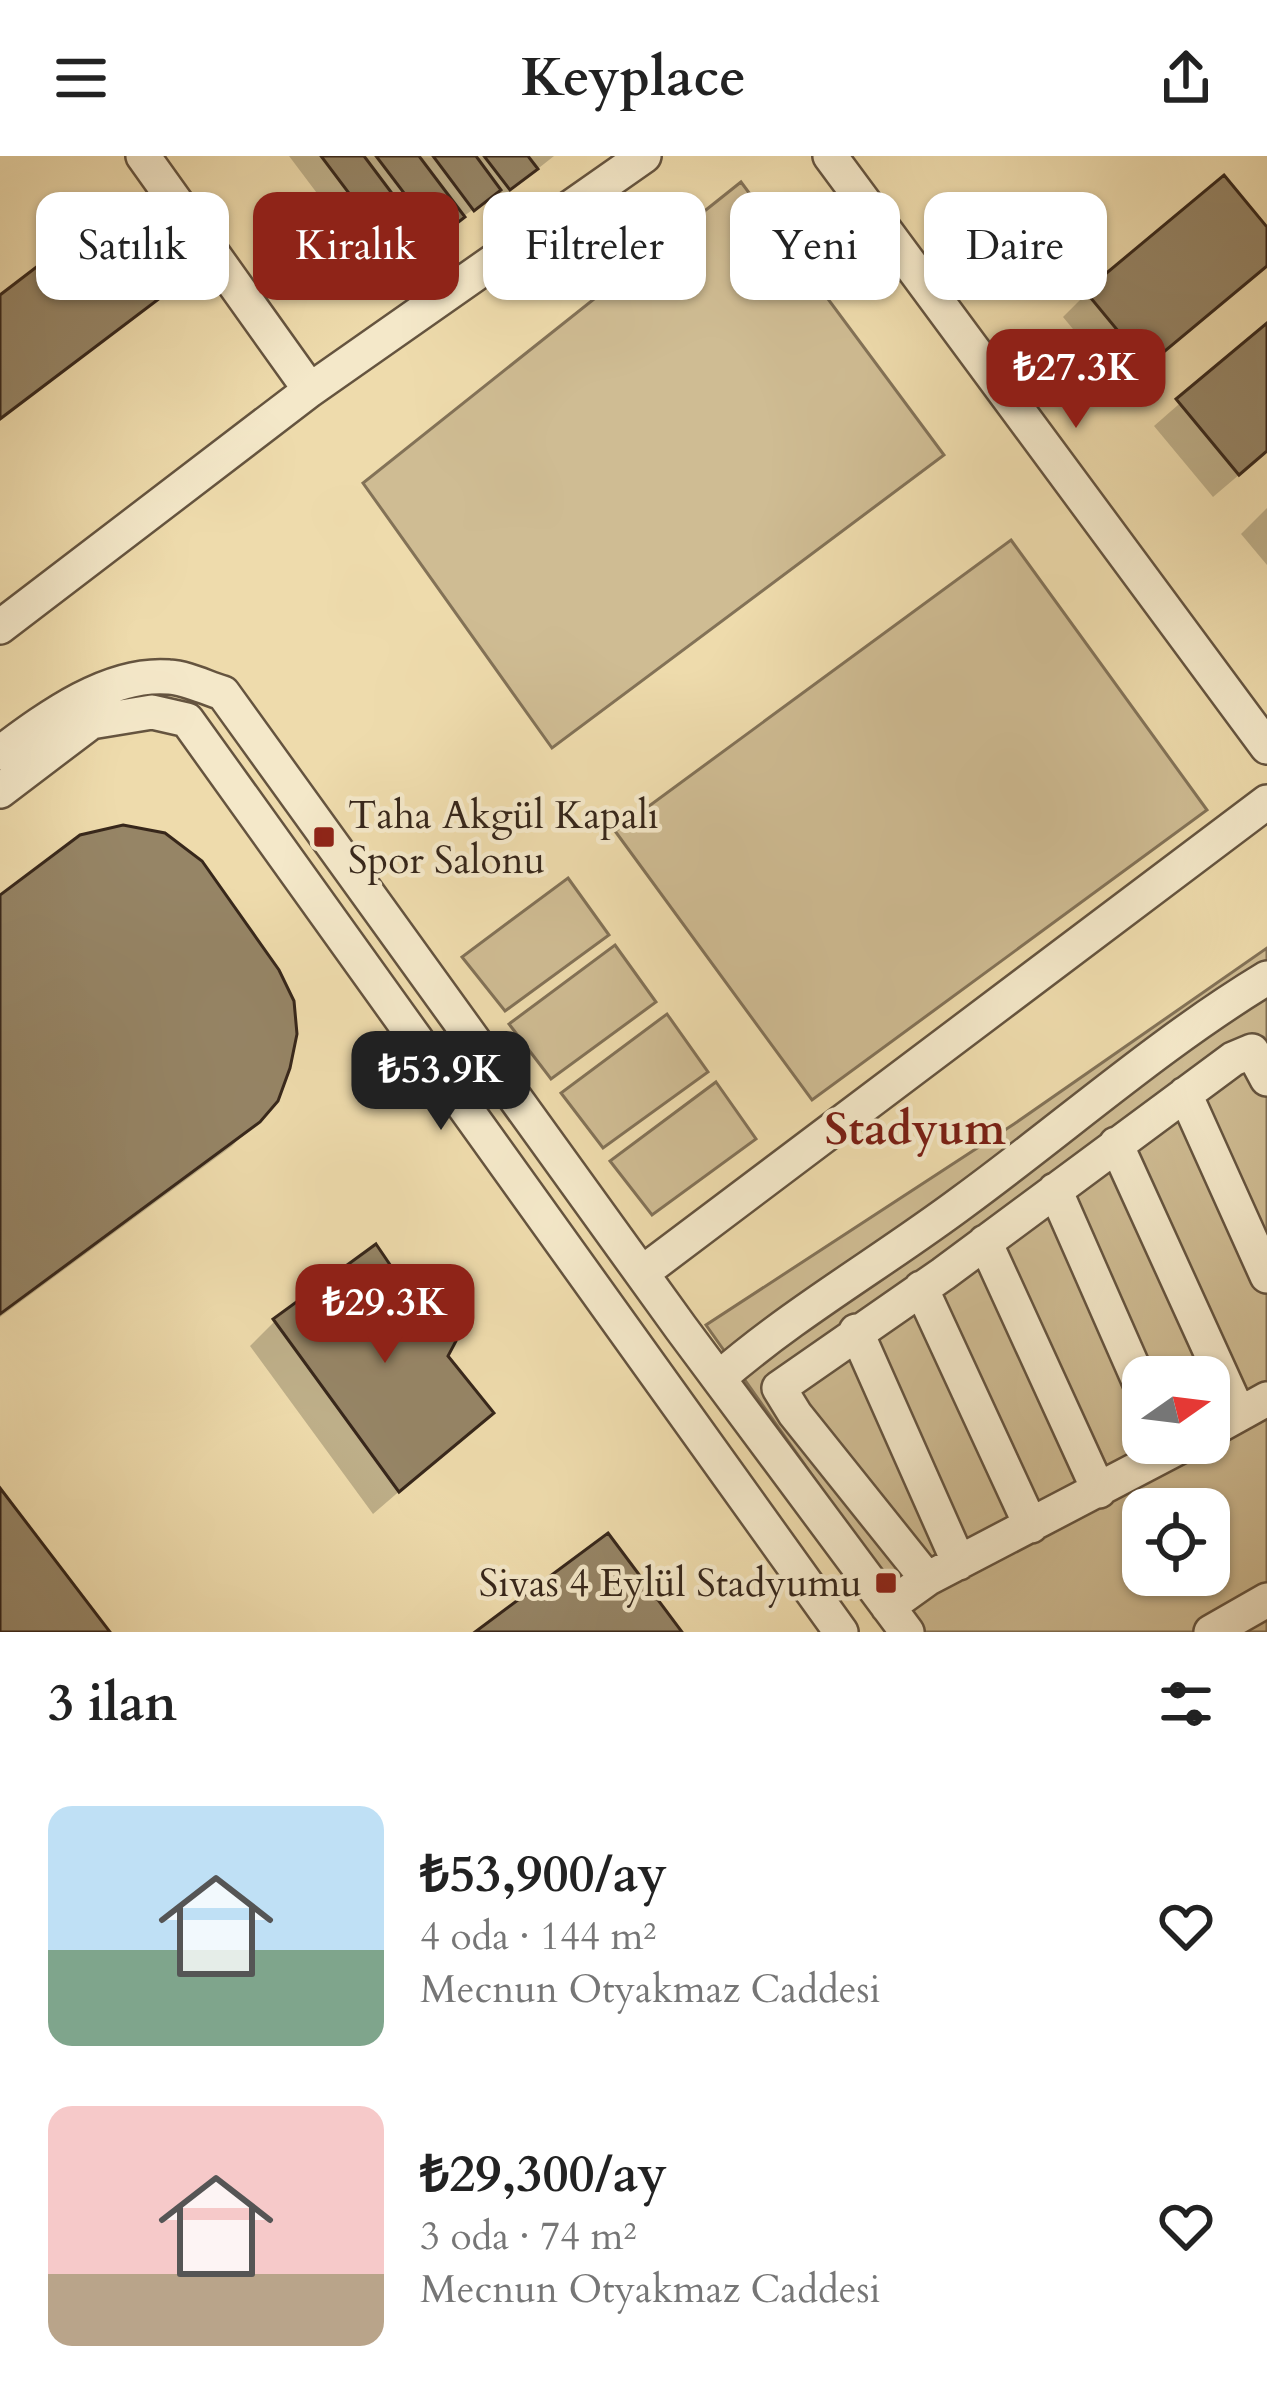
<!DOCTYPE html>
<html lang="tr">
<meta charset="utf-8">
<style>
body{margin:0;font-family:Cardo,serif;background:#f2f2f2;color:#222;height:100vh;display:flex;flex-direction:column;font-size:45px;white-space:nowrap}
*{box-sizing:border-box;margin:0}
p{font-size:39px;color:#767676}
.icon{flex:none;width:66px;height:66px;fill:none;stroke:currentColor;stroke-width:2;stroke-linecap:round;stroke-linejoin:round}
.map{position:relative;height:1476px;overflow:hidden}
.details{display:flex;flex-direction:column;background:#fff;flex:1}
.details>*{flex:none}
.top-card{position:absolute;left:36px;top:36px;width:1197px;height:108px;display:flex;gap:24px}
.needle{width:78px;rotate:76deg}
.tools{position:absolute;left:1122px;top:1200px;display:grid;gap:24px}
.tools a{display:grid;place-items:center;width:108px;height:108px;border-radius:24px;background:#fff;box-shadow:0 3px 9px #0004;font-size:60px}
.price{position:absolute;translate:-50% -102px;padding:0 27px;border-radius:24px;background:#8f2418;color:#fff;font-size:39px;line-height:78px;filter:drop-shadow(0 3px 6px #0008)}
.price::after{content:'';position:absolute;left:50%;top:72px;width:36px;height:27px;margin-left:-18px;background:inherit;clip-path:polygon(0 0,100% 0,50% 100%)}
.price.active{background:#222;color:#fff}
ul{padding:0;list-style:none}
li{display:flex;align-items:center;gap:36px;height:300px;padding:0 48px}
li span{display:grid;place-items:center;flex:none;width:336px;height:240px;border-radius:24px;color:#555}
li>.icon{margin-inline-start:auto}
span .icon{width:144px;height:144px;fill:#fffc;stroke-width:1}
li b{font-size:51px}
h2{display:flex;justify-content:space-between;align-items:center;height:144px;padding:0 48px;font-size:51px}
.tag{padding:0 42px;border-radius:24px;background:#fff;box-shadow:0 3px 9px #0004;font-size:42px;line-height:108px}
.tag.active{background:#8f2418;color:#fff}
header{display:flex;justify-content:space-between;align-items:center;height:156px;padding:0 48px;background:#fff;font-size:54px;font-weight:700}
.map>svg:first-child{display:block}
.green{fill:#cfbc93;stroke:#837257;stroke-width:3;fill-rule:evenodd}
.shadow{fill:#0003}
.building{fill:#968566;stroke:#37271b;stroke-width:3}
.lines{fill:none;stroke-linecap:round;stroke-linejoin:round}
.minor-casing{stroke:#65543f;stroke-width:38}
.minor{stroke:#f4e8c9;stroke-width:33}
.poi-dot{fill:#8f2418;stroke:#f4e8c9;stroke-width:4.5}
.labels{text-anchor:middle;dominant-baseline:central;stroke-width:9;stroke-linejoin:round;paint-order:stroke}
.poi-label{font-size:39px;fill:#37271b;stroke:#f4e8c9;text-anchor:start}
.quarter-label{font-size:45px;font-weight:bold;fill:#7a1f14;stroke:#f4e8c9}
</style>
<header><svg class="icon" aria-label="menu" viewBox="0 0 24 24"><path d="M4 6h16M4 12h16M4 18h16"/></svg>Keyplace<svg class="icon" aria-label="share" viewBox="0 0 24 24"><path d="M12 15V3M7 8l5-5 5 5M5 13v7h14v-7"/></svg></header>
<div class="map">
<svg width="1267" height="1476" viewBox="0 0 1267 1476">
<rect width="100%" height="100%" fill="#eedbac"/>
<filter id="stains"><feTurbulence type="fractalNoise" baseFrequency=".00167" numOctaves="4"/><feColorMatrix values="0 0 0 0 .2 0 0 0 0 .09 0 0 0 0 .02 0 0 0 .5 -.17"/></filter>
<radialGradient id="worn" r=".72"><stop offset=".6" stop-color="#630" stop-opacity="0"/><stop offset="1" stop-color="#630" stop-opacity=".3"/></radialGradient>
<path class="green" d="M741,26l203,273 -392,293 -189,-265z
M1011,384l196,270 -395,290 -197,-269z
M568,722l41,57 -104,76 -43,-54z
M615,789l41,57 -105,77 -42,-55z
M1267,792v684h-344l-217,-307 308,-201zM1143,1221h66v66h-66zM1143,1353h66v66h-66z
M667,858l41,58 -105,76 -42,-55z
M716,926l40,57 -104,76 -42,-54z"/>
<path class="shadow" d="M289,0h265l-63,50 -5,-6 -33,24 -70,57z
M1267,75v34l-145,123 -59,-71 24,-24z
M160,139l-19,18 -141,107v-121z
M1267,171v124l-54,46 -59,-71z
M1267,352v57l-26,-31z
M0,745l257,219 -25,26 -232,171z
M375,1092l69,108 46,57 -117,101 -123,-168 25,-25z"/>
<path class="building" d="M321,0h43l66,88 -27,21z
M376,0h43l46,61 -27,21z
M433,0h43l25,34 -27,21z
M484,0h44l10,13 -28,21z
M1224,19l43,52v39l-120,100 -62,-75z
M103,60l61,79 -164,124v-124z
M1267,167v128l-28,24 -63,-76z
M123,669l42,8 37,28 77,109 15,31 3,33 -7,34 -12,33 -18,21 -260,192v-419l80,-60z
M376,1088l42,62 16,3 13,12 9,20 -8,15 46,57 -95,79 -126,-173z
M0,1332l110,144h-110z
M608,1377l74,99h-207z"/>
<g class="lines">
<defs>
<path id="minor" d="M143,0l167,234
M830,0l437,591
M0,471l310,-237 334,-234
M0,597c46,-34 108,-81 169,-76 18,1 37,11 54,16l458,635 226,304
M0,635l91,-69 61,-10 35,8 654,912
M1185,938l82,182
M1116,988l123,270
M1055,1034l88,200
M985,1086l114,249
M642,1117l625,-471
M921,1132l110,238
M856,1175l103,232
M719,1222c76,-66 165,-117 245,-177 101,-74 197,-159 303,-223
M1209,1275l58,-32
M927,1423l-132,-165 -16,-26 164,-114 290,-215 19,-8 15,28
M888,1451l39,-28 260,-136
M1211,1476l56,-32"/>
</defs>
<use href="#minor" class="minor-casing"/>
<use href="#minor" class="minor"/>
</g>
<g class="poi-dot">
<rect x="312" y="669" width="24" height="24" rx="6"/>
<rect x="874" y="1415" width="24" height="24" rx="6"/>
</g>
<g class="labels">
<g class="poi-label">
<text x="348" y="659">Taha Akgül Kapalı<tspan x="348" dy="45">Spor Salonu</tspan></text>
<text x="862" y="1427" text-anchor="end">Sivas 4 Eylül Stadyumu</text>
</g>
<g class="quarter-label">
<text x="915" y="973">Stadyum</text>
</g>
</g>
<rect width="100%" height="100%" filter="url(#stains)"/>
<rect width="100%" height="100%" fill="url(#worn)"/>
</svg>
<div class="tools">
<a><svg class="needle" viewBox="-14 -14 28 28"><path d="M0-13l5 13h-10z" fill="#e53935"/><path d="M0 13l5-13h-10z" fill="#767676"/></svg></a>
<a><svg class="icon" aria-label="locate" viewBox="0 0 24 24"><circle cx="12" cy="12" r="6"/><path d="M12 2v4M12 18v4M2 12h4M18 12h4"/></svg></a>
</div>
<b class="price" style="left:1076px;top:275px">₺27.3K</b>
<b class="price active" style="left:441px;top:977px">₺53.9K</b>
<b class="price" style="left:385px;top:1210px">₺29.3K</b>
<div class="top-card">
<a class="tag">Satılık</a>
<a class="tag active">Kiralık</a>
<a class="tag">Filtreler</a>
<a class="tag">Yeni</a>
<a class="tag">Daire</a>
</div>
</div>
<section class="details">
<h2>3 ilan<svg class="icon" aria-label="filters" viewBox="0 0 24 24"><path d="M4 7h16M4 17h16"/><circle cx="9" cy="7" r="2"/><circle cx="15" cy="17" r="2"/></svg></h2>
<ul>
<li><span style="background:linear-gradient(#bfe0f5 60%,#7fa58c 0)"><svg class="icon" aria-label="home" viewBox="0 0 24 24"><path d="M3 11l9-7 9 7M6 9v11h12V9"/></svg></span><div><b>₺53,900/ay</b><p>4 oda · 144 m²</p><p>Mecnun Otyakmaz Caddesi</p></div><svg class="icon" aria-label="heart" viewBox="0 0 24 24"><path d="M12 20l-8-8c-3-5 5-10 8-4 3-6 11-1 8 4z"/></svg></li>
<li><span style="background:linear-gradient(#f6c9c9 70%,#b9a48a 0)"><svg class="icon" aria-label="home" viewBox="0 0 24 24"><path d="M3 11l9-7 9 7M6 9v11h12V9"/></svg></span><div><b>₺29,300/ay</b><p>3 oda · 74 m²</p><p>Mecnun Otyakmaz Caddesi</p></div><svg class="icon" aria-label="heart" viewBox="0 0 24 24"><path d="M12 20l-8-8c-3-5 5-10 8-4 3-6 11-1 8 4z"/></svg></li>
</ul>
</section>
